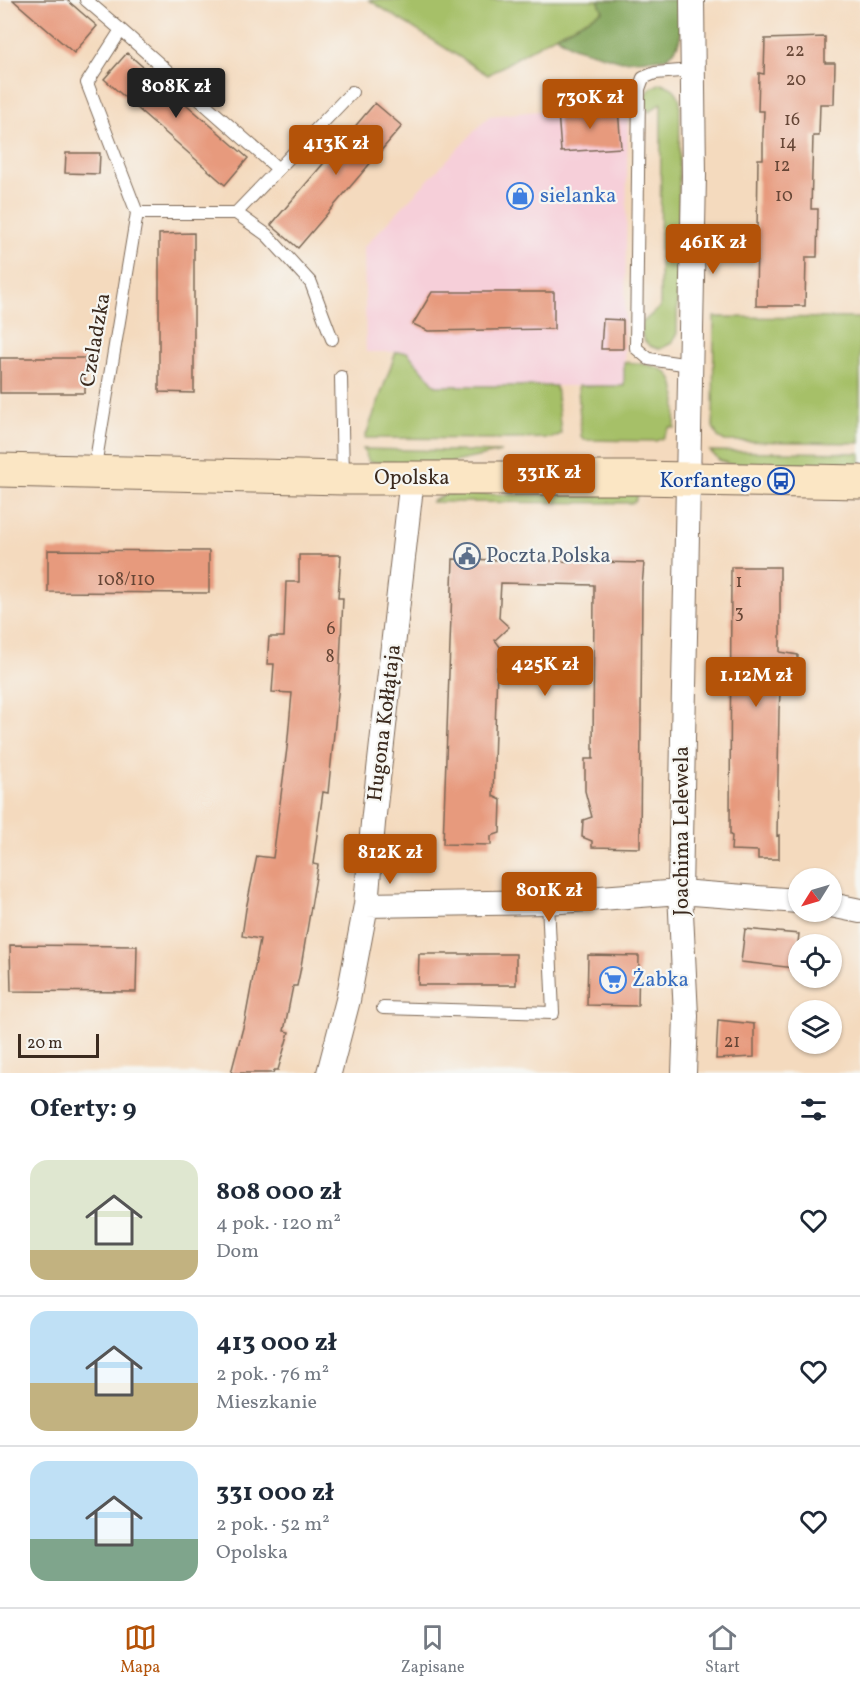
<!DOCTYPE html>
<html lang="pl">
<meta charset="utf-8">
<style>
body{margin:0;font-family:Vollkorn,serif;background:#f2f2f3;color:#1f2937;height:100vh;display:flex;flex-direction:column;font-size:22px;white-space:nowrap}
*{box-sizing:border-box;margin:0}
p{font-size:20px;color:#747a83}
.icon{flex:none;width:33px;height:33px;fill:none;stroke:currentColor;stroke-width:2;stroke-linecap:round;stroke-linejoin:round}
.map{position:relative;height:1073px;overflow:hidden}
.details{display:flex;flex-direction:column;background:#fff;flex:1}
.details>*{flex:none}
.needle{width:39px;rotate:233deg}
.buttons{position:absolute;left:788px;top:868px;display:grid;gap:12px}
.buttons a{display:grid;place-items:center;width:54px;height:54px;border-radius:50%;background:#fff;box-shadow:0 2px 4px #0004;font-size:30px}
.scale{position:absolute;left:18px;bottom:15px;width:81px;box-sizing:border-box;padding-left:6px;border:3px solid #3b2a1e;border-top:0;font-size:16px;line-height:21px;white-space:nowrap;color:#3b2a1e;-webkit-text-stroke:4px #f6f6f2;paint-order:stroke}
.price{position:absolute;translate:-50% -51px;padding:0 14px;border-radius:6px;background:#b45309;color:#fff;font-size:20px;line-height:39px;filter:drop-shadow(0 2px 3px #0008)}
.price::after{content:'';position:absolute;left:50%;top:36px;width:18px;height:14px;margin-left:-9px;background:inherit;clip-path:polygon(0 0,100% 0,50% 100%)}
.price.selected{background:#222;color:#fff}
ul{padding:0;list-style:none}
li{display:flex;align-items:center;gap:18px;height:150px;padding:0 30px}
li+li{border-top:2px solid #e0e1e3}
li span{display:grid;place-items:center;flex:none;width:168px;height:120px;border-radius:18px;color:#555}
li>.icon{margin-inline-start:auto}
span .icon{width:72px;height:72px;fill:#fffc;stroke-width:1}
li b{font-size:26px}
h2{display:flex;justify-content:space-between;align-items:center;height:72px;padding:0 30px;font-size:26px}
.tabs{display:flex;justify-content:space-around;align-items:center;height:84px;border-top:2px solid #e0e1e3;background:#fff;font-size:16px;color:#747a83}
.tabs a{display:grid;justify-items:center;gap:3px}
.tabs .selected{color:#b45309}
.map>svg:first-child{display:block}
.built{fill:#f6cfd9}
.green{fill:#a6c067;stroke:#707542;stroke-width:1.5}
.forest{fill:#84a65c;stroke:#60683d;stroke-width:1.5}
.building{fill:#e79a7d}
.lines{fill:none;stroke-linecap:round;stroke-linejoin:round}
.lane-casing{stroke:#7c6856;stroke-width:14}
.street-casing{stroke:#7c6856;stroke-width:26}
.secondary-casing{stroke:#7c6856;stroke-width:35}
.lane{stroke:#fff;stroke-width:12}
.street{stroke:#fff;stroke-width:24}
.secondary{stroke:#fbe6c4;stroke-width:33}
.labels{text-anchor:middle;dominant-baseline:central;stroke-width:4.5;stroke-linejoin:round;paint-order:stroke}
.number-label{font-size:18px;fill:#664636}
.shop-label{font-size:21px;fill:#366cbe;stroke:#f6f6f2;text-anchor:start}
.street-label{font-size:21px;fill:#3b2a1e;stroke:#f6f6f2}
.transit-label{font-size:21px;fill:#164399;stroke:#f6f6f2;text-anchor:end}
.service-label{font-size:21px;fill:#4e5e75;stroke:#f6f6f2;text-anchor:start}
</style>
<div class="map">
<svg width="860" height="1073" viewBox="0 0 860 1073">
<rect width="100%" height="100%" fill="#f6f6f2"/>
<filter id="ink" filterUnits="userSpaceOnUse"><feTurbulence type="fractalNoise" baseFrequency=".0167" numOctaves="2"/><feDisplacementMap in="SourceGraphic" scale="12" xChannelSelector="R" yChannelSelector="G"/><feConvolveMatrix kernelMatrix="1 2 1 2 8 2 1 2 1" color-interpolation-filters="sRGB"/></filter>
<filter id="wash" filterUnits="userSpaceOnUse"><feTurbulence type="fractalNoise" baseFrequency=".008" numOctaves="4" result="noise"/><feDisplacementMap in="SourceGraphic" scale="24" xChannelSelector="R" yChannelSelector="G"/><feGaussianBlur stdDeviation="1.35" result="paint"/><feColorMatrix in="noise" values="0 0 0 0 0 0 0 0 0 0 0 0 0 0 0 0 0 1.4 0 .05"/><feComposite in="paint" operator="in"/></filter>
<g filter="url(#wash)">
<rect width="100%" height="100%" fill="#f4dabe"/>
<path class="built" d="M628,102l-4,284h-188l-29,-34h-41l-2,-105 125,-131z"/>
<path class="green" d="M369,0h229l5,11 -56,29 -59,35z
M661,83c11,4 17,7 19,19l-3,231 -5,10 -12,6c-15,-2 -20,-12 -18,-26l18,-16 1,-204 -12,9 -3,-7 -1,-10 6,-7z
M714,317l146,1v125l-135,-2 -7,-4 -5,-10z
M396,352h11l29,34h120l5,48 -9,4 -41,1 -146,-1z
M624,362c56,4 53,16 51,66l-5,-1 -7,11 -7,3 -72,-1 -3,-4 -3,-50h46z
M363,449l138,3 -52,11 -80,-1z
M710,451l150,2v13l-131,-2 -10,-4z
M446,494l192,1 -3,7 -4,1 -200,-1z"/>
<path class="forest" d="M598,0h83c0,21 5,45 -15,58l-44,3 -49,-14 -17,-11 47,-25z"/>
<g id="blocks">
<path class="building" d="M13,0h54l30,26 -23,27z
M825,37v26h10l-1,41h-14l-1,32h-6l-2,73h7l-1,48h-11l-1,49h-49l2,-147h5v-24l1,-24h-6l1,-38 5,1 1,-35z
M127,53l121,105 -23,27 -121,-106z
M375,103l27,23 -104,122 -27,-23z
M618,108l3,40 -60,4 -3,-40z
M66,153h34l-1,21 -34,-1z
M194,233v160l-35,-1v-158z
M432,292h122v37l-126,2 -15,-7z
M603,319l20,1v29h-22z
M0,358h85v35h-85z
M48,550l161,1v42l-161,-1z
M299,555h42l-3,43h5l-4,86 -11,109 -5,-1 -10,72 5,1 -18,107 -3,14h-4l-9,45 5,1 -11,38h-4l-1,3h-42l14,-53 15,-81 -18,-3 4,-27 11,-53 16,2 14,-110 5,-55 -20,-1 2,-28h-7l2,-27h15l2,-55h13z
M453,559l191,4 -2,23 -2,262 -48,-1v-6l-10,-4 1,-17 9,-3 -7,-26v-32h8l1,-174 -93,-2 -2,35 10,9 -14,13 12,16 -10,11 -4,129 8,4 -1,33 -9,3v9l-48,-1z
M731,567h49v85l18,3 -1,22h-16l-2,33 -2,126 2,-1v24h-21v-8l-27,-1 1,-14 -2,-1z
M745,929l54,5 -4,34 -54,-6z
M10,945l127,1 -1,46 -125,-1z
M419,954h97v31h-98z
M588,955l51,1 -1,50 -51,-1z
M718,1020l36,4v33l-38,2z"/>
</g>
</g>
<g filter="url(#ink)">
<use href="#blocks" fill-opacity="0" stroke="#7c6856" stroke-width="1.5"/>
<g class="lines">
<defs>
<path id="lane" d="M86,0l35,30 -34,53 50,130 -43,259
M121,30l156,138
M137,213h99l116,-121
M236,213l31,22 44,48 21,56
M690,365l-41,-6 -13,-11 3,-259 4,-11 12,-5 38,-3
M341,377l2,101
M383,1008l170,5 -5,-111"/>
<path id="street" d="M366,905l182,-3 132,-10 118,9
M831,905l29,6
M329,1073l19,-73 18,-95 7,-82 39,-345
M684,1073l2,-57 -6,-124 14,-716 -2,-176"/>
<path id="secondary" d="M0,470l343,8h294l223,4"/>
</defs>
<use href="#lane" class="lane-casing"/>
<use href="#street" class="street-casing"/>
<use href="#secondary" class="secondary-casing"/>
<use href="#lane" class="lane"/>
<use href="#street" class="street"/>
<use href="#secondary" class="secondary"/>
</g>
</g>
<defs>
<symbol id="shop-ring" viewBox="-11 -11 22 22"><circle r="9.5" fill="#f6f6f2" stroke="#3f7fe0" stroke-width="1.5"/><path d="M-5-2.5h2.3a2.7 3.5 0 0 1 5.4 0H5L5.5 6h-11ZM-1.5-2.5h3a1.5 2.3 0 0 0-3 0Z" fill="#3f7fe0"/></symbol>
<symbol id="bus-ring" viewBox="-11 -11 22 22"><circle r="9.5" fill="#f6f6f2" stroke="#1a4fb4" stroke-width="1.5"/><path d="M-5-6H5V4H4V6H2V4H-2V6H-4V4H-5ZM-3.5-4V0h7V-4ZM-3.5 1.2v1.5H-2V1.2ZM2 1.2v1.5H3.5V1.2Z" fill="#1a4fb4"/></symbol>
<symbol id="civic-ring" viewBox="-11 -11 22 22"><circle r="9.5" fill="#f6f6f2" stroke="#5c6f8a" stroke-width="1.5"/><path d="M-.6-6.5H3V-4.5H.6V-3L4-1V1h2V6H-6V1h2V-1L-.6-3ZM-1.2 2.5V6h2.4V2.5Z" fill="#5c6f8a"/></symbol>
<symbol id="supermarket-ring" viewBox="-11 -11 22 22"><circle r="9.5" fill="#f6f6f2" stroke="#3f7fe0" stroke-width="1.5"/><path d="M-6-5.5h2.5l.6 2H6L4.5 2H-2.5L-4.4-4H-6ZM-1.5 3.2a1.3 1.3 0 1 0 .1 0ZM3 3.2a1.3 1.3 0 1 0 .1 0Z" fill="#3f7fe0"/></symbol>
</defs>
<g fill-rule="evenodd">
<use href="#shop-ring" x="505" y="181" width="30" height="30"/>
<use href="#bus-ring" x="766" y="466" width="30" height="30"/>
<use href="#civic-ring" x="452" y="541" width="30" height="30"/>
<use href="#supermarket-ring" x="598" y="965" width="30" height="30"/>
</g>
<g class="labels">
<g class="number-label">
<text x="795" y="51">22</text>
<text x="796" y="80">20</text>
<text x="792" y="120">16</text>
<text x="788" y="143">14</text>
<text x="782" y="166">12</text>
<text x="784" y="196">10</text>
<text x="126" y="580">108/110</text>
<text x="739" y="582">1</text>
<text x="739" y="613">3</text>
<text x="331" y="629">6</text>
<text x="330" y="657">8</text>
<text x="732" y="1042">21</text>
</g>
<g class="shop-label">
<text x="540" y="196">sielanka</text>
<text x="632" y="980">Żabka</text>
</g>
<g class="street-label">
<text transform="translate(96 340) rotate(-80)">Czeladzka</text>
<text x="412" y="478">Opolska</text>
<text transform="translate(385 723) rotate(-83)">Hugona Kołłątaja</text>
<text transform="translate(682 831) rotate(-90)">Joachima Lelewela</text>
</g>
<g class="transit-label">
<text x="762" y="481">Korfantego</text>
</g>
<g class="service-label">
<text x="486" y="556">Poczta Polska</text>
</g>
</g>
</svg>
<div class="buttons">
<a><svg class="needle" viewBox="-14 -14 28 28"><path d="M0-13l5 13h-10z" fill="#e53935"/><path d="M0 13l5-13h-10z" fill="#747a83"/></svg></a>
<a><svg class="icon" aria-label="locate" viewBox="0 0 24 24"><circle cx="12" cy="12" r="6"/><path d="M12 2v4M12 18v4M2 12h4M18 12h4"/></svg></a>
<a><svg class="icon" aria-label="layers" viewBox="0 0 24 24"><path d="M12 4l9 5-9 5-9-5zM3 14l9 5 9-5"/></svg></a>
</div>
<div class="scale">20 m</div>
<b class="price selected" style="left:176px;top:119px">808K zł</b>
<b class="price" style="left:590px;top:130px">730K zł</b>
<b class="price" style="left:336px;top:176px">413K zł</b>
<b class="price" style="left:713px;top:275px">461K zł</b>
<b class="price" style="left:549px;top:505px">331K zł</b>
<b class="price" style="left:545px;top:697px">425K zł</b>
<b class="price" style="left:756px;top:708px">1.12M zł</b>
<b class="price" style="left:390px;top:885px">812K zł</b>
<b class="price" style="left:549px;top:923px">801K zł</b>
</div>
<section class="details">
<h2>Oferty: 9<svg class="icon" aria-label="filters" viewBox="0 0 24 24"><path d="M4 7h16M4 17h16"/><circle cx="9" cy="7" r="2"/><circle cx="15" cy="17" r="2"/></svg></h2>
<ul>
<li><span style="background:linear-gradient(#dfe7d0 75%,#c2b280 0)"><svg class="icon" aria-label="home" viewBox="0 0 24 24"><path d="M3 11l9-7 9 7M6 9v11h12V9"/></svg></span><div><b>808 000 zł</b><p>4 pok. · 120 m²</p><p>Dom</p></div><svg class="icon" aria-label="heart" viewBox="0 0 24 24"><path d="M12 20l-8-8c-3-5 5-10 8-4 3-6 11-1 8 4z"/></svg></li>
<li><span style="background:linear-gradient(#bfe0f5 60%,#c2b280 0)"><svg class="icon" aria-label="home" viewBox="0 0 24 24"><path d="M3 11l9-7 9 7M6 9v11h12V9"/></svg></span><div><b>413 000 zł</b><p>2 pok. · 76 m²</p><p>Mieszkanie</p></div><svg class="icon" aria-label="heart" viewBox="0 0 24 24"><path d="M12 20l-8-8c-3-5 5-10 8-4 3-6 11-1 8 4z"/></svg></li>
<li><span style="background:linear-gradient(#bfe0f5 65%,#7fa58c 0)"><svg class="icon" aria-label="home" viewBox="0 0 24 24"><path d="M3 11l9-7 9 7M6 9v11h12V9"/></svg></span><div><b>331 000 zł</b><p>2 pok. · 52 m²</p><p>Opolska</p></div><svg class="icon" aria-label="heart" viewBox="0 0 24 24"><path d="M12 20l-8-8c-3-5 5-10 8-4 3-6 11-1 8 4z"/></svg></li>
</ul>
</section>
<nav class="tabs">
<a class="selected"><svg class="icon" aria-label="map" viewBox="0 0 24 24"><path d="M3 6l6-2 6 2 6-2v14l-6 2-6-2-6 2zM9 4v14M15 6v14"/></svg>Mapa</a>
<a><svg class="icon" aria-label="saved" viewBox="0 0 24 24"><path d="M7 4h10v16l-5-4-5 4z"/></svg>Zapisane</a>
<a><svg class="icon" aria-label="home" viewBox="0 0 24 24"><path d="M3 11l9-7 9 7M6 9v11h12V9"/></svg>Start</a>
</nav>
